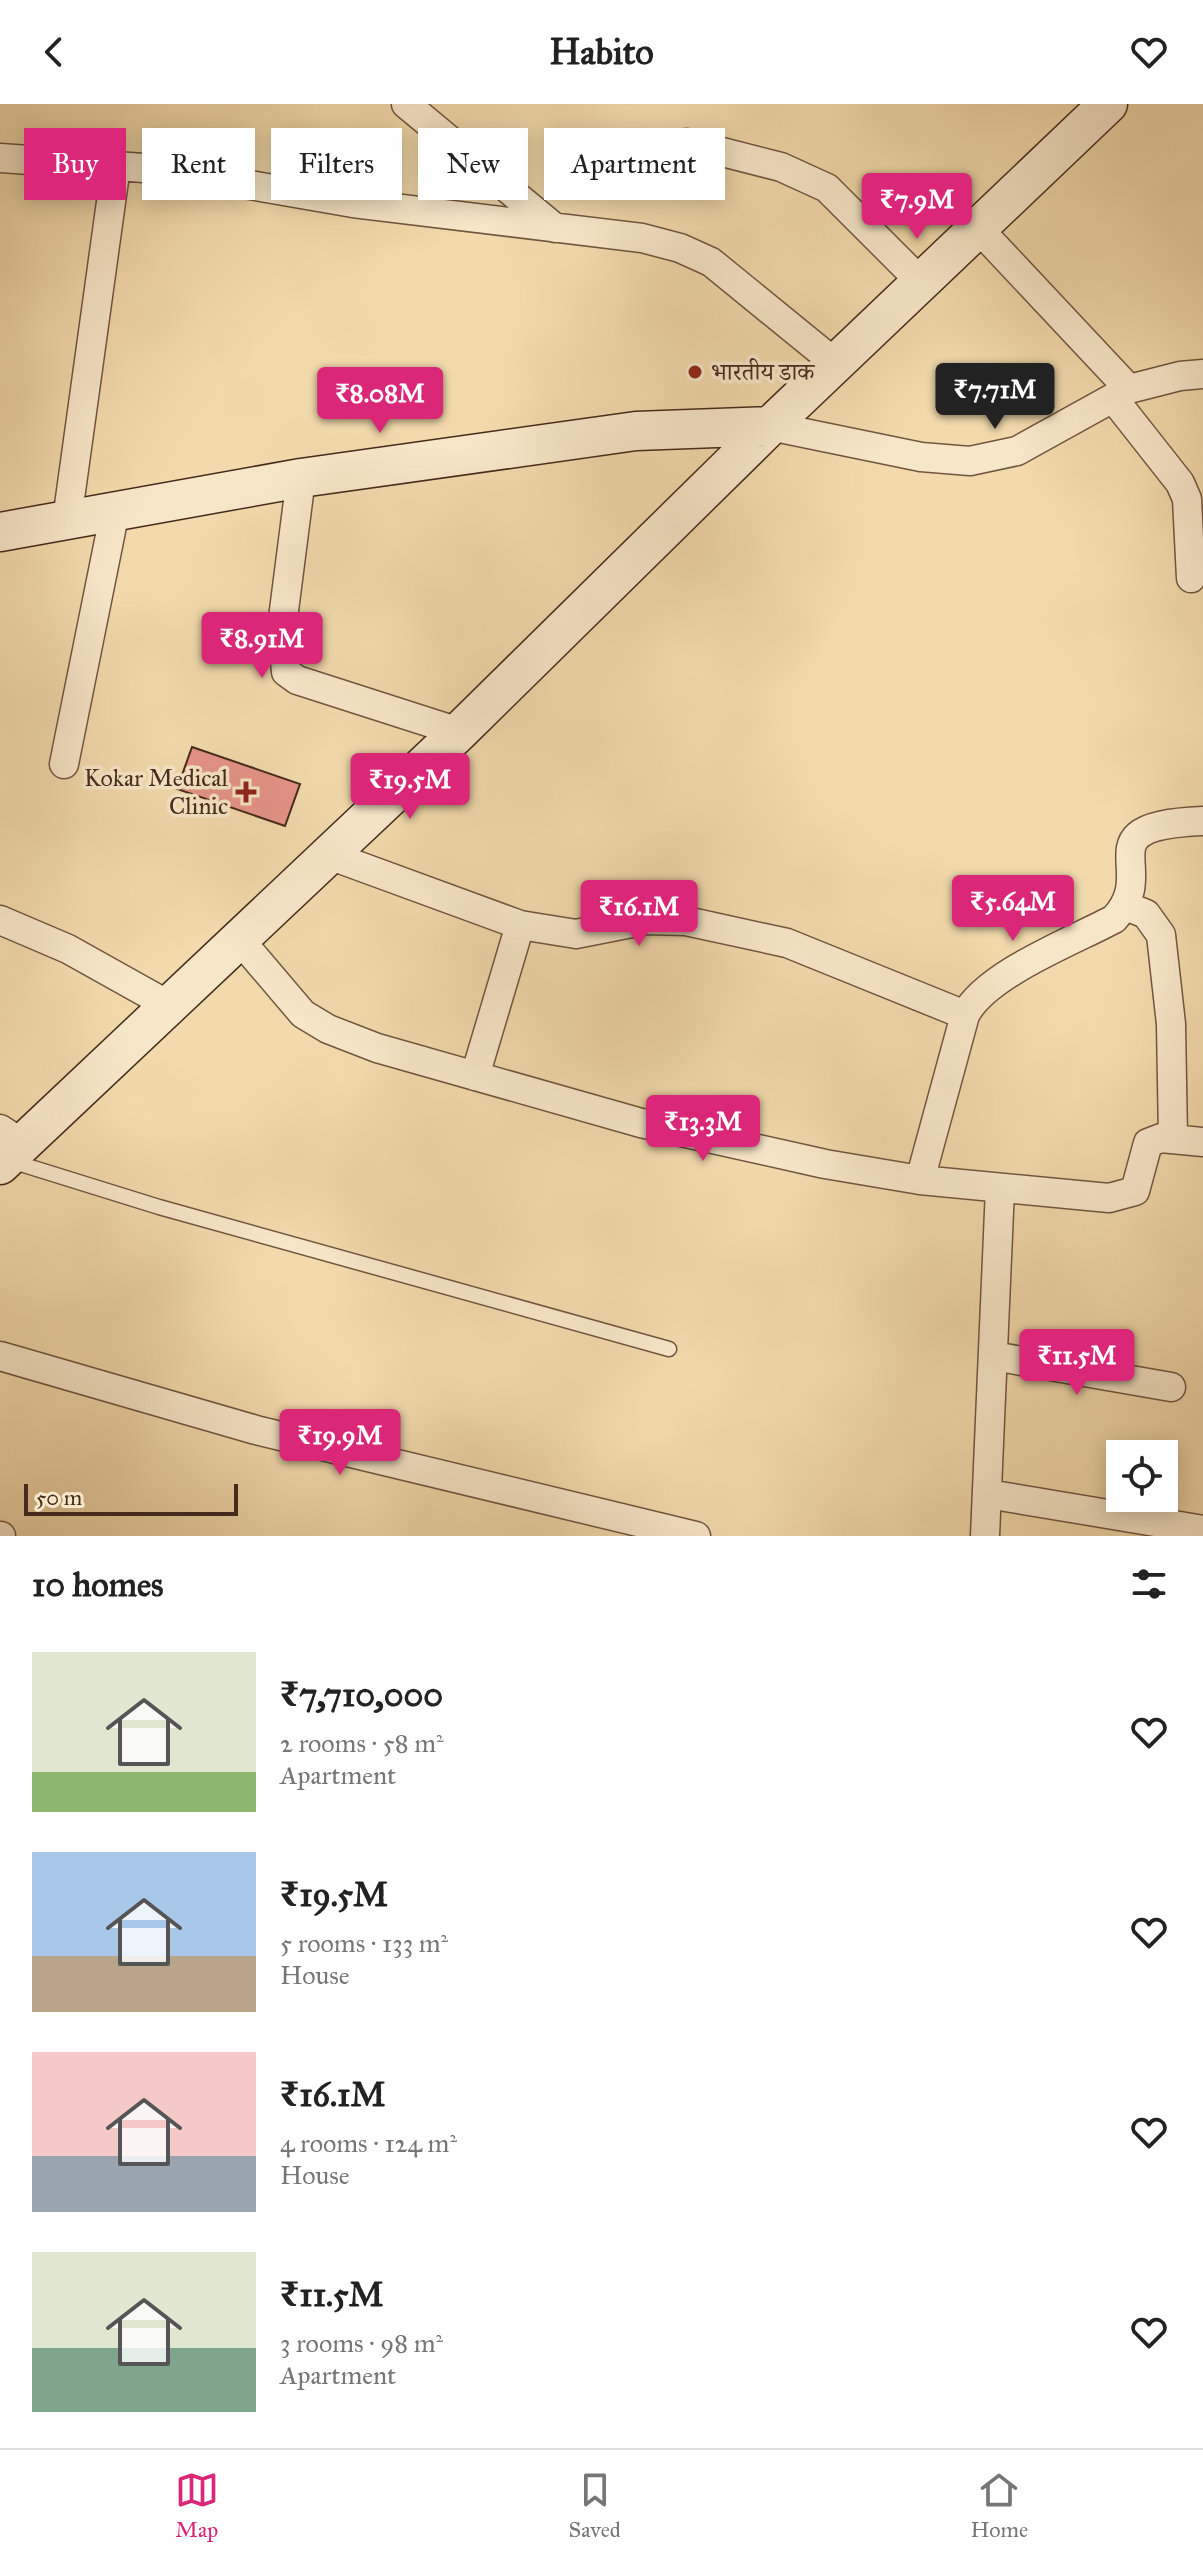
<!DOCTYPE html>
<meta charset="utf-8">
<style>
body{margin:0;font-family:"IM FELL Great Primer","Noto Serif Devanagari",serif;background:#f6f6f6;color:#222;height:100vh;display:flex;flex-direction:column;font-size:30px;white-space:nowrap}
*{box-sizing:border-box;margin:0}
p{font-size:26px;color:#767676}
.icon{flex:none;width:44px;height:44px;fill:none;stroke:currentColor;stroke-width:2;stroke-linecap:round;stroke-linejoin:round}
.map{position:relative;height:1432px;overflow:hidden}
.sheet{display:flex;flex-direction:column;background:#fff;flex:1}
.sheet>*{flex:none}
.hud{position:absolute;left:24px;top:24px;width:800px;height:72px;display:flex;gap:16px}
.tools{position:absolute;left:1106px;top:1336px;display:grid;gap:16px}
.tools a{display:grid;place-items:center;width:72px;height:72px;border-radius:0px;background:#fff;box-shadow:0 4px 20px #0003;font-size:40px}
.scale{position:absolute;left:24px;bottom:20px;width:214px;box-sizing:border-box;padding-left:8px;border:4px solid #462a1b;border-top:0;font-size:22px;line-height:28px;white-space:nowrap;color:#462a1b;-webkit-text-stroke:6px #f7e7c9;paint-order:stroke}
.price{position:absolute;translate:-50% -68px;padding:0 18px;border-radius:8px;background:#db2777;color:#fff;font-size:26px;line-height:52px;filter:drop-shadow(0 2px 4px #0008)}
.price::after{content:'';position:absolute;left:50%;top:48px;width:24px;height:18px;margin-left:-12px;background:inherit;clip-path:polygon(0 0,100% 0,50% 100%)}
.price.on{background:#222;color:#fff}
ul{padding:0;list-style:none}
li{display:flex;align-items:center;gap:24px;height:200px;padding:0 32px}
li span{display:grid;place-items:center;flex:none;width:224px;height:160px;border-radius:0px;color:#555}
li>.icon{margin-inline-start:auto}
span .icon{width:96px;height:96px;fill:#fffc;stroke-width:1}
li b{font-size:34px}
h2{display:flex;justify-content:space-between;align-items:center;height:96px;padding:0 32px;font-size:34px}
.tag{padding:0 28px;border-radius:0px;background:#fff;box-shadow:0 4px 20px #0003;font-size:28px;line-height:72px}
.tag.on{background:#db2777;color:#fff}
header{display:flex;justify-content:space-between;align-items:center;height:104px;padding:0 32px;background:#fff;font-size:36px;font-weight:800}
.dock{display:flex;justify-content:space-around;align-items:center;height:112px;border-top:2px solid #e0e0e0;background:#fff;font-size:22px;color:#767676}
.dock a{display:grid;justify-items:center;gap:4px}
.dock .on{color:#db2777}
.map>svg:first-child{display:block}
.building{fill:#e69489;stroke:#462a1b;stroke-width:2}
.lines{fill:none;stroke-linecap:round;stroke-linejoin:round}
.service-casing{stroke:#71563f;stroke-width:17}
.minor-casing{stroke:#71563f;stroke-width:31}
.secondary-casing{stroke:#462a1b;stroke-width:41}
.service{stroke:#f7e7c9;stroke-width:14}
.minor{stroke:#f7e7c9;stroke-width:28}
.secondary{stroke:#f7e7c9;stroke-width:38}
.poi-dot{fill:#8f2418;stroke:#f7e7c9;stroke-width:3}
.labels{text-anchor:middle;dominant-baseline:central;stroke-width:7;stroke-linejoin:round;paint-order:stroke}
.poi-label{font-size:24px;fill:#462a1b;stroke:#f7e7c9;text-anchor:start}
</style>
<header><svg class="icon" aria-label="back" viewBox="0 0 24 24"><path d="M15 5l-7 7 7 7"/></svg>Habito<svg class="icon" aria-label="heart" viewBox="0 0 24 24"><path d="M12 20l-8-8c-3-5 5-10 8-4 3-6 11-1 8 4z"/></svg></header>
<div class="map">
<svg width="1203" height="1432" viewBox="0 0 1203 1432">
<rect width="100%" height="100%" fill="#f2daac"/>
<filter id="stains"><feTurbulence type="fractalNoise" baseFrequency=".0025" numOctaves="4"/><feColorMatrix values="0 0 0 0 .2 0 0 0 0 .09 0 0 0 0 .02 0 0 0 .5 -.17"/></filter>
<radialGradient id="worn" r=".72"><stop offset=".6" stop-color="#630" stop-opacity="0"/><stop offset="1" stop-color="#630" stop-opacity=".3"/></radialGradient>
<path class="building" d="M192,643l108,37 -15,42 -108,-37z"/>
<g class="lines">
<defs>
<path id="service" d="M11,1057l148,46 510,142"/>
<path id="minor" d="M406,0l149,124
M687,39l94,24 46,21 93,93
M0,54l158,11 195,34 289,35 38,10 31,14 124,101
M977,123l152,162
M1113,294l67,85 7,16 4,79
M770,322l151,31 49,4 47,-10 112,-62 51,-13 23,-2
M301,374l-19,148 4,46 11,8 162,52
M67,416l49,-354
M64,660l51,-253
M329,751l191,70 56,9 71,-14 39,1 101,22 178,72
M1126,802l20,8 15,21 10,89 2,115
M0,816l68,29 102,57
M240,836l63,74 25,15 49,19 264,75 184,41 95,16 189,18 26,-7 13,-48 13,-5 42,4
M475,972l45,-151
M0,1025l23,15
M920,1076l45,-165c21,-41 108,-74 149,-96 48,-50 -34,-93 89,-98
M0,1252l256,74 440,106
M993,1252l178,31
M988,1390l215,36
M0,1432h1
M985,1432l15,-348"/>
<path id="secondary" d="M0,428l301,-54 335,-47 134,-5
M0,1061l459,-433 311,-306 338,-322"/>
</defs>
<use href="#service" class="service-casing"/>
<use href="#minor" class="minor-casing"/>
<use href="#secondary" class="secondary-casing"/>
<use href="#service" class="service"/>
<use href="#minor" class="minor"/>
<use href="#secondary" class="secondary"/>
</g>
<g class="poi-dot">
<circle cx="695" cy="268" r="8"/>
<path d="M242 676h8v8h8v8h-8v8h-8v-8h-8v-8h8z"/>
</g>
<g class="labels">
<g class="poi-label">
<text x="711" y="268">भारतीय डाक</text>
<text x="228" y="674" text-anchor="end">Kokar Medical<tspan x="228" dy="28">Clinic</tspan></text>
</g>
</g>
<rect width="100%" height="100%" filter="url(#stains)"/>
<rect width="100%" height="100%" fill="url(#worn)"/>
</svg>
<div class="tools">
<a><svg class="icon" aria-label="locate" viewBox="0 0 24 24"><circle cx="12" cy="12" r="6"/><path d="M12 2v4M12 18v4M2 12h4M18 12h4"/></svg></a>
</div>
<div class="scale">50 m</div>
<b class="price" style="left:917px;top:137px">₹7.9M</b>
<b class="price on" style="left:995px;top:327px">₹7.71M</b>
<b class="price" style="left:380px;top:331px">₹8.08M</b>
<b class="price" style="left:262px;top:576px">₹8.91M</b>
<b class="price" style="left:410px;top:717px">₹19.5M</b>
<b class="price" style="left:1013px;top:839px">₹5.64M</b>
<b class="price" style="left:639px;top:844px">₹16.1M</b>
<b class="price" style="left:703px;top:1059px">₹13.3M</b>
<b class="price" style="left:1077px;top:1293px">₹11.5M</b>
<b class="price" style="left:340px;top:1373px">₹19.9M</b>
<div class="hud">
<a class="tag on">Buy</a>
<a class="tag">Rent</a>
<a class="tag">Filters</a>
<a class="tag">New</a>
<a class="tag">Apartment</a>
</div>
</div>
<section class="sheet">
<h2>10 homes<svg class="icon" aria-label="filters" viewBox="0 0 24 24"><path d="M4 7h16M4 17h16"/><circle cx="9" cy="7" r="2"/><circle cx="15" cy="17" r="2"/></svg></h2>
<ul>
<li><span style="background:linear-gradient(#dfe7d0 75%,#8fb573 0)"><svg class="icon" aria-label="home" viewBox="0 0 24 24"><path d="M3 11l9-7 9 7M6 9v11h12V9"/></svg></span><div><b>₹7,710,000</b><p>2 rooms · 58 m²</p><p>Apartment</p></div><svg class="icon" aria-label="heart" viewBox="0 0 24 24"><path d="M12 20l-8-8c-3-5 5-10 8-4 3-6 11-1 8 4z"/></svg></li>
<li><span style="background:linear-gradient(#a9c7e8 65%,#b9a48a 0)"><svg class="icon" aria-label="home" viewBox="0 0 24 24"><path d="M3 11l9-7 9 7M6 9v11h12V9"/></svg></span><div><b>₹19.5M</b><p>5 rooms · 133 m²</p><p>House</p></div><svg class="icon" aria-label="heart" viewBox="0 0 24 24"><path d="M12 20l-8-8c-3-5 5-10 8-4 3-6 11-1 8 4z"/></svg></li>
<li><span style="background:linear-gradient(#f6c9c9 65%,#9aa5b1 0)"><svg class="icon" aria-label="home" viewBox="0 0 24 24"><path d="M3 11l9-7 9 7M6 9v11h12V9"/></svg></span><div><b>₹16.1M</b><p>4 rooms · 124 m²</p><p>House</p></div><svg class="icon" aria-label="heart" viewBox="0 0 24 24"><path d="M12 20l-8-8c-3-5 5-10 8-4 3-6 11-1 8 4z"/></svg></li>
<li><span style="background:linear-gradient(#dfe7d0 60%,#7fa58c 0)"><svg class="icon" aria-label="home" viewBox="0 0 24 24"><path d="M3 11l9-7 9 7M6 9v11h12V9"/></svg></span><div><b>₹11.5M</b><p>3 rooms · 98 m²</p><p>Apartment</p></div><svg class="icon" aria-label="heart" viewBox="0 0 24 24"><path d="M12 20l-8-8c-3-5 5-10 8-4 3-6 11-1 8 4z"/></svg></li>
</ul>
</section>
<nav class="dock">
<a class="on"><svg class="icon" aria-label="map" viewBox="0 0 24 24"><path d="M3 6l6-2 6 2 6-2v14l-6 2-6-2-6 2zM9 4v14M15 6v14"/></svg>Map</a>
<a><svg class="icon" aria-label="saved" viewBox="0 0 24 24"><path d="M7 4h10v16l-5-4-5 4z"/></svg>Saved</a>
<a><svg class="icon" aria-label="home" viewBox="0 0 24 24"><path d="M3 11l9-7 9 7M6 9v11h12V9"/></svg>Home</a>
</nav>
